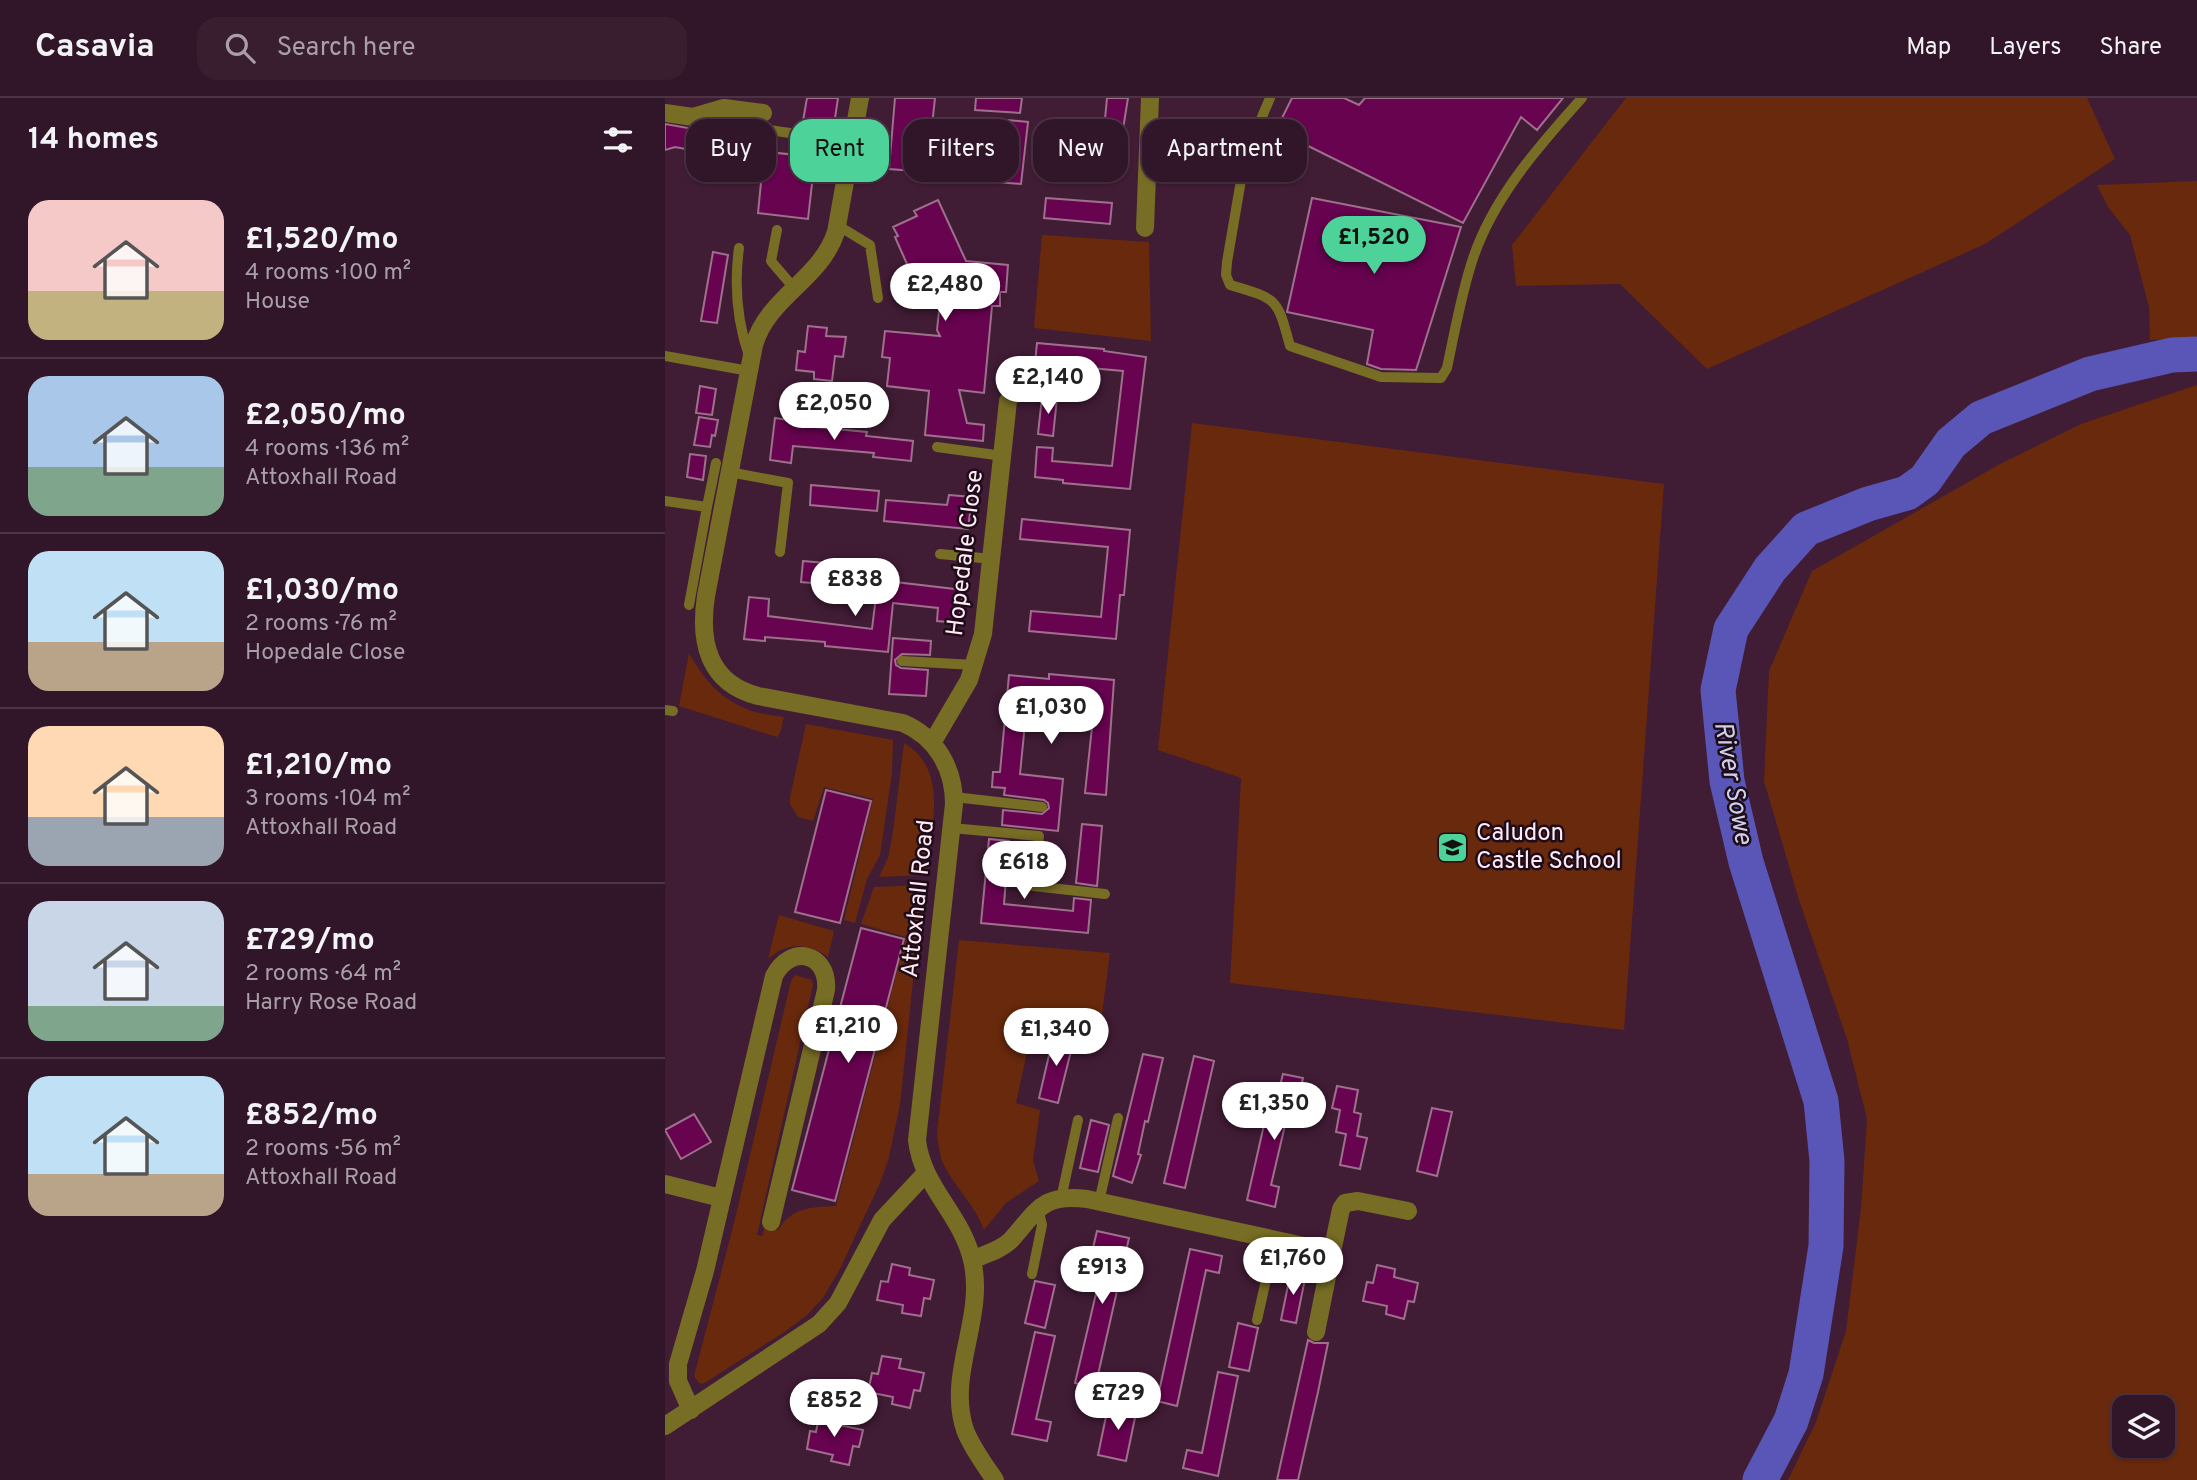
<!DOCTYPE html>
<meta charset="utf-8">
<style>
body{margin:0;font-family:Overpass,sans-serif;background:#391e30;color:#f1f3f6;height:100vh;display:flex;flex-direction:column;font-size:26px;white-space:nowrap}
*{box-sizing:border-box;margin:0}
p{font-size:23px;color:#a89fa8}
.icon{flex:none;width:38px;height:38px;fill:none;stroke:currentColor;stroke-width:2;stroke-linecap:round;stroke-linejoin:round}
.map{position:relative;flex:1;overflow:hidden}
.drawer{display:flex;flex-direction:column;background:#311528;width:665px}
.drawer>*{flex:none}
.top-card{position:absolute;left:21px;top:21px;width:665px;height:63px;display:flex;gap:14px}
.fabs{position:absolute;left:1447px;top:1297px;display:grid;gap:14px}
.fabs a{display:grid;place-items:center;width:63px;height:63px;border-radius:14px;background:#311528;box-shadow:0 2px 5px #0004,0 0 0 2px #4c3445;font-size:35px}
.price{position:absolute;translate:-50% -60px;padding:0 16px;border-radius:24px;background:#fff;color:#222;font-size:23px;line-height:46px;filter:drop-shadow(0 2px 4px #0008)}
.price::after{content:'';position:absolute;left:50%;top:42px;width:21px;height:16px;margin-left:-10px;background:inherit;clip-path:polygon(0 0,100% 0,50% 100%)}
.price.on{background:#4dd39a;color:#111}
ul{padding:0;list-style:none}
li{display:flex;align-items:center;gap:21px;height:175px;padding:0 28px}
li+li{border-top:2px solid #4c3445}
li span{display:grid;place-items:center;flex:none;width:196px;height:140px;border-radius:21px;color:#555}
li>.icon{margin-inline-start:auto}
span .icon{width:84px;height:84px;fill:#fffc;stroke-width:1}
li b{font-size:30px}
h2{display:flex;justify-content:space-between;align-items:center;height:84px;padding:0 28px;font-size:30px}
.pill{padding:0 24px;border-radius:21px;background:#311528;box-shadow:0 2px 5px #0004,0 0 0 2px #4c3445;font-size:24px;line-height:63px}
.pill.on{background:#4dd39a;color:#111}
header{display:flex;align-items:center;gap:42px;box-sizing:border-box;height:98px;padding:0 35px;background:#311528;border-bottom:2px solid #4c3445}
header strong{font-size:33px}
nav{display:flex;gap:38px;margin-inline-start:auto;font-size:24px}
.search{width:490px;height:63px;background:#391e30;display:flex;align-items:center;gap:18px;box-sizing:border-box;padding:0 24px;border-radius:21px;color:#a89fa8;font-size:26px}
main{display:flex;flex:1;min-height:0}
.map>svg:first-child{display:block}
.green{fill:#69290c;fill-rule:evenodd}
.lines{fill:none;stroke-linecap:round;stroke-linejoin:round}
.river{stroke:#5a56b7;stroke-width:35}
.building{fill:#680350;stroke:#9d708c;stroke-width:2}
.service{stroke:#776d24;stroke-width:10}
.minor{stroke:#776d24;stroke-width:18}
.labels{text-anchor:middle;dominant-baseline:central;stroke-width:5;stroke-linejoin:round;paint-order:stroke}
.street-label{font-size:24px;fill:#fee9f5;stroke:#1e0d18}
.poi-label{font-size:24px;fill:#fee9f5;stroke:#1e0d18;text-anchor:start}
.water-label{font-size:26px;font-style:italic;fill:#ced0ea;stroke:#1e0d18}
</style>
<header>
<strong>Casavia</strong>
<div class="search"><svg class="icon" aria-label="search" viewBox="0 0 24 24"><circle cx="10" cy="10" r="6"/><path d="M15 15l6 6"/></svg>Search here</div>
<nav><a>Map</a><a>Layers</a><a>Share</a></nav>
</header>
<main>
<section class="drawer">
<h2>14 homes<svg class="icon" aria-label="filters" viewBox="0 0 24 24"><path d="M4 7h16M4 17h16"/><circle cx="9" cy="7" r="2"/><circle cx="15" cy="17" r="2"/></svg></h2>
<ul>
<li><span style="background:linear-gradient(#f6c9c9 65%,#c2b280 0)"><svg class="icon" aria-label="home" viewBox="0 0 24 24"><path d="M3 11l9-7 9 7M6 9v11h12V9"/></svg></span><div><b>£1,520/mo</b><p>4 rooms · 100 m²</p><p>House</p></div></li>
<li><span style="background:linear-gradient(#a9c7e8 65%,#7fa58c 0)"><svg class="icon" aria-label="home" viewBox="0 0 24 24"><path d="M3 11l9-7 9 7M6 9v11h12V9"/></svg></span><div><b>£2,050/mo</b><p>4 rooms · 136 m²</p><p>Attoxhall Road</p></div></li>
<li><span style="background:linear-gradient(#bfe0f5 65%,#b9a48a 0)"><svg class="icon" aria-label="home" viewBox="0 0 24 24"><path d="M3 11l9-7 9 7M6 9v11h12V9"/></svg></span><div><b>£1,030/mo</b><p>2 rooms · 76 m²</p><p>Hopedale Close</p></div></li>
<li><span style="background:linear-gradient(#ffd9b3 65%,#9aa5b1 0)"><svg class="icon" aria-label="home" viewBox="0 0 24 24"><path d="M3 11l9-7 9 7M6 9v11h12V9"/></svg></span><div><b>£1,210/mo</b><p>3 rooms · 104 m²</p><p>Attoxhall Road</p></div></li>
<li><span style="background:linear-gradient(#c9d6e8 75%,#7fa58c 0)"><svg class="icon" aria-label="home" viewBox="0 0 24 24"><path d="M3 11l9-7 9 7M6 9v11h12V9"/></svg></span><div><b>£729/mo</b><p>2 rooms · 64 m²</p><p>Harry Rose Road</p></div></li>
<li><span style="background:linear-gradient(#bfe0f5 70%,#b9a48a 0)"><svg class="icon" aria-label="home" viewBox="0 0 24 24"><path d="M3 11l9-7 9 7M6 9v11h12V9"/></svg></span><div><b>£852/mo</b><p>2 rooms · 56 m²</p><p>Attoxhall Road</p></div></li>
</ul>
</section>
<div class="map">
<svg width="1532" height="1382" viewBox="0 0 1532 1382">
<rect width="100%" height="100%" fill="#411c35"/>
<path class="green" d="M961,0h461l28,61 -130,85 -278,125 -87,-85 -104,2 -4,-41z
M1532,83v157l-47,2 -1,-33 -19,-72 -22,-28 -11,-22z
M377,137l107,7 2,99 -117,-13z
M1532,287v1095h-409l28,-58 30,-91 15,-123 6,-89 -20,-80 -48,-139 -35,-119 5,-110 43,-100 188,-107 81,-40zM1460,1309h38v39h-38z
M527,325l472,61 -40,546 -394,-47 11,-205 -83,-28z
M24,555c22,40 48,60 95,64l-4,16 -3,4 -98,-31z
M141,626l87,16 -1,33 -12,82 -13,24 -12,44 -11,-3 29,-121 -49,-12 -11,34 -15,-4 -8,-13v-7z
M239,645c46,27 27,87 22,132l-47,2 9,-19 5,-26z
M258,787l-23,220 -12,56 -8,22 -40,86 -17,29 -16,17 -21,16 -83,53 -4,-1 -5,-7 40,-153 57,-242 4,-6 17,5 1,5 -56,250 5,1 3,-9 13,3c14,-23 34,-23 58,-24l70,-269 -45,-13 13,-37z
M114,817l55,16 -6,26c-20,-14 -41,-15 -60,2z
M294,842l151,13 -10,77 -48,-10 -19,5 -17,78 24,7 -7,50 6,21 -33,22 -22,27c-9,-26 -31,-44 -42,-69 -3,-9 -4,-19 -5,-28z"/>
<g class="lines">
<path class="river" d="M1095,1382l31,-59 15,-47 20,-128 1,-85 -6,-60 -75,-239 -19,-81 -9,-91 13,-61 39,-60 36,-40 62,-25 39,-11 18,-13 26,-37 30,-25 109,-44 82,-19 25,-1"/>
</g>
<path class="building" d="M142,0h31l-4,27 -31,-4z
M230,0h40l-8,74 -38,-3z
M311,0h46l-2,15 -45,-3z
M442,0h21l-8,50 -61,-7 2,-16 43,5z
M627,0h52l15,7 6,-7h198l-26,32 -16,-13 -58,106 -187,-93z
M342,22l21,2 -7,62 -38,-3 19,-9z
M0,26l23,4v3l62,8 -1,11 66,7 -7,62 -50,-6 4,-41 -62,-8 2,-12 -27,-5 -10,3z
M381,100l66,5 -2,21 -66,-6z
M647,100l149,29 -45,143 -35,-1 -14,-5 6,-34 -86,-18z
M273,102l28,61 42,4 -2,27h-6v14h-8l-8,87 -25,-3 8,33 17,2 -1,16 -58,-6 4,-44 -42,-5 3,-28 -8,-1 3,-26 55,5 -3,-6 4,-38 -18,8 -28,-63 3,-1 -5,-9 24,-11 -3,-5z
M48,154l15,3 -11,68 -16,-2z
M143,228l19,2 -1,8 20,1 -3,20 -8,-1 -3,25 -18,-2v-7l-18,-2 2,-19 7,1z
M372,245l67,6v2l42,6 -16,132 -67,-6v-3l-28,-3 2,-30 16,1 -1,13 60,5 11,-95 -88,-8z
M35,288l16,3 -4,26 -16,-2z
M377,299l15,1 -4,38 -15,-2z
M34,319l19,3 -3,16 -3,-1 -2,12 -16,-2z
M110,320l20,3v4l72,7 -1,4 47,5 -2,20 -38,-4 1,-4 -81,-7 -2,17 -21,-3z
M25,356l16,2 -3,24 -16,-3z
M146,387l68,6 -2,20 -67,-6z
M284,397l23,2 -4,32 -84,-8 2,-21 61,5z
M357,421l108,11 -6,65h-4l-4,44 -87,-8 2,-20 70,6 7,-70 -88,-8z
M138,463l68,6 -2,21 -68,-6z
M213,482l85,10 -4,33 -22,-2 1,-13 -45,-5 -5,49 -63,-6v-4l-60,-5v4l-21,-2 5,-42 20,2 -1,17 104,13z
M228,540l38,3 -1,14 -28,-1 -7,6 1,5 5,3 27,2 -2,26 -37,-2z
M384,576l65,6 -8,115 -21,-2 10,-94 -67,-6 -8,81 43,5 -5,52 -56,-6 1,-15 39,4 7,-6 -1,-5 -4,-3 -40,-5 1,-7 -13,-1 1,-15h7l9,-97 40,4z
M161,692l45,11 -31,122 -45,-11z
M417,726l20,2 -5,60 -21,-3z
M324,741l20,2 -5,63 69,7 1,-13 17,2 -3,33 -107,-10z
M196,830l43,11 -69,262 -43,-11z
M389,936l20,5 -16,64 -19,-5z
M478,956l20,4 -15,64 -3,-1 -7,33 3,1 -9,28 -19,-7z
M529,958l20,5 -29,127 -21,-5z
M618,976l20,4 -11,44 -6,-1 -15,64 8,2 -4,20 -28,-7 19,-84 6,1z
M672,988l21,4 -4,22 7,2 -4,22 10,2 -7,31 -20,-4 6,-31 -10,-2 4,-22 -8,-2z
M767,1010l20,4 -15,64 -20,-5z
M29,1016l17,28 -30,17 -16,-29z
M426,1022l18,5 -11,47 -18,-4z
M432,1133l32,7 -34,150 -20,-5 31,-132 -13,-3z
M525,1151l32,7 -3,17 -13,-3 -29,136 -20,-5z
M227,1166l18,4 -1,7 25,5 -4,19 -6,-1 -3,18 -19,-3 1,-8 -26,-5 4,-19 7,1z
M712,1167l18,4 -1,8 24,6 -4,19 -6,-1 -4,18 -18,-5 1,-8 -24,-5 4,-19 6,1z
M626,1173l15,3 -10,49 -15,-3z
M370,1183l20,4 -10,43 -20,-5z
M573,1225l20,5 -9,43 -20,-4z
M370,1234l20,4 -19,83 15,3 -4,19 -35,-7z
M643,1242l6,3h14l-10,49 -20,88h-21z
M217,1258l19,3 -2,9 25,5 -4,18 -6,-1 -4,18 -18,-4 1,-7 -25,-5 4,-19 6,1z
M553,1274l20,4 -20,100 -35,-8 4,-18 15,3z
M444,1304l28,6 -11,53 -28,-6z
M155,1314l21,4 -2,9 24,5 -4,17 -6,-1 -4,19 -18,-4 2,-6 -26,-6 3,-18 6,1z"/>
<g class="lines">
<path class="service" d="M605,0l-25,59 -18,105 -1,13 4,10c48,14 47,13 60,61l91,31 60,1 6,-10c7,-33 13,-67 23,-100 19,-66 67,-120 112,-170
M104,32l83,12
M172,127l33,20 8,53
M112,132l-6,31 23,27
M74,150c-5,37 -2,73 10,108
M0,258l84,15
M343,303l35,-13 32,4
M272,349l66,9
M64,374l59,11 -8,69
M0,403l42,6 -18,98
M42,409l9,-44
M275,456l52,5
M237,563l73,4
M0,612l8,1
M289,699l88,10
M286,730l88,8 -6,50 72,8
M396,1101l17,-79
M434,1104l19,-84
M367,1176l10,-49 -4,-17
M592,1222l18,-80"/>
<path class="minor" d="M195,0l-24,134c-15,47 -68,65 -82,113l-48,251c-7,46 2,87 52,100l145,27c33,14 51,45 51,81l-37,336c5,47 45,75 55,120 14,58 -26,113 -7,170 7,18 19,34 30,50
M0,15l28,4 31,-9 39,5
M480,130l5,-130
M267,645l37,-63 14,-46 25,-233
M0,1086l56,14
M667,1154l9,-43 4,-6 13,-2 50,10
M307,1162c13,-6 29,-10 39,-20 26,-29 31,-47 76,-41l245,53 -16,80
M26,1312l-13,-29v-17l27,-93 69,-295c16,-32 55,-24 52,14l-55,232
M0,1328l154,-102 19,-21 44,-83 43,-46"/>
</g>
<defs>
<symbol id="school-square" viewBox="-11 -11 22 22"><rect x="-9" y="-9" width="18" height="18" rx="4" fill="#4dd39a" stroke="#1e0d18"/><path d="M0-5L7-2L0 1L-7-2ZM-4 1L0 2.5L4 1V4Q0 6-4 4Z" fill="#111"/></symbol>
</defs>
<g fill-rule="evenodd">
<use href="#school-square" x="770" y="732" width="35" height="35"/>
</g>
<g class="labels">
<g class="street-label">
<text transform="translate(301 455) rotate(-83)">Hopedale Close</text>
<text transform="translate(254 801) rotate(-84)">Attoxhall Road</text>
</g>
<g class="poi-label">
<text x="811" y="736">Caludon<tspan x="811" dy="28">Castle School</tspan></text>
</g>
<g class="water-label">
<text transform="translate(1067 685) rotate(80)">River Sowe</text>
</g>
</g>
</svg>
<div class="fabs">
<a><svg class="icon" aria-label="layers" viewBox="0 0 24 24"><path d="M12 4l9 5-9 5-9-5zM3 14l9 5 9-5"/></svg></a>
</div>
<b class="price on" style="left:709px;top:178px">£1,520</b>
<b class="price" style="left:280px;top:225px">£2,480</b>
<b class="price" style="left:383px;top:318px">£2,140</b>
<b class="price" style="left:169px;top:344px">£2,050</b>
<b class="price" style="left:190px;top:520px">£838</b>
<b class="price" style="left:386px;top:648px">£1,030</b>
<b class="price" style="left:359px;top:803px">£618</b>
<b class="price" style="left:183px;top:967px">£1,210</b>
<b class="price" style="left:391px;top:970px">£1,340</b>
<b class="price" style="left:609px;top:1044px">£1,350</b>
<b class="price" style="left:628px;top:1199px">£1,760</b>
<b class="price" style="left:437px;top:1208px">£913</b>
<b class="price" style="left:453px;top:1334px">£729</b>
<b class="price" style="left:169px;top:1341px">£852</b>
<div class="top-card">
<a class="pill">Buy</a>
<a class="pill on">Rent</a>
<a class="pill">Filters</a>
<a class="pill">New</a>
<a class="pill">Apartment</a>
</div>
</div>
</main>
